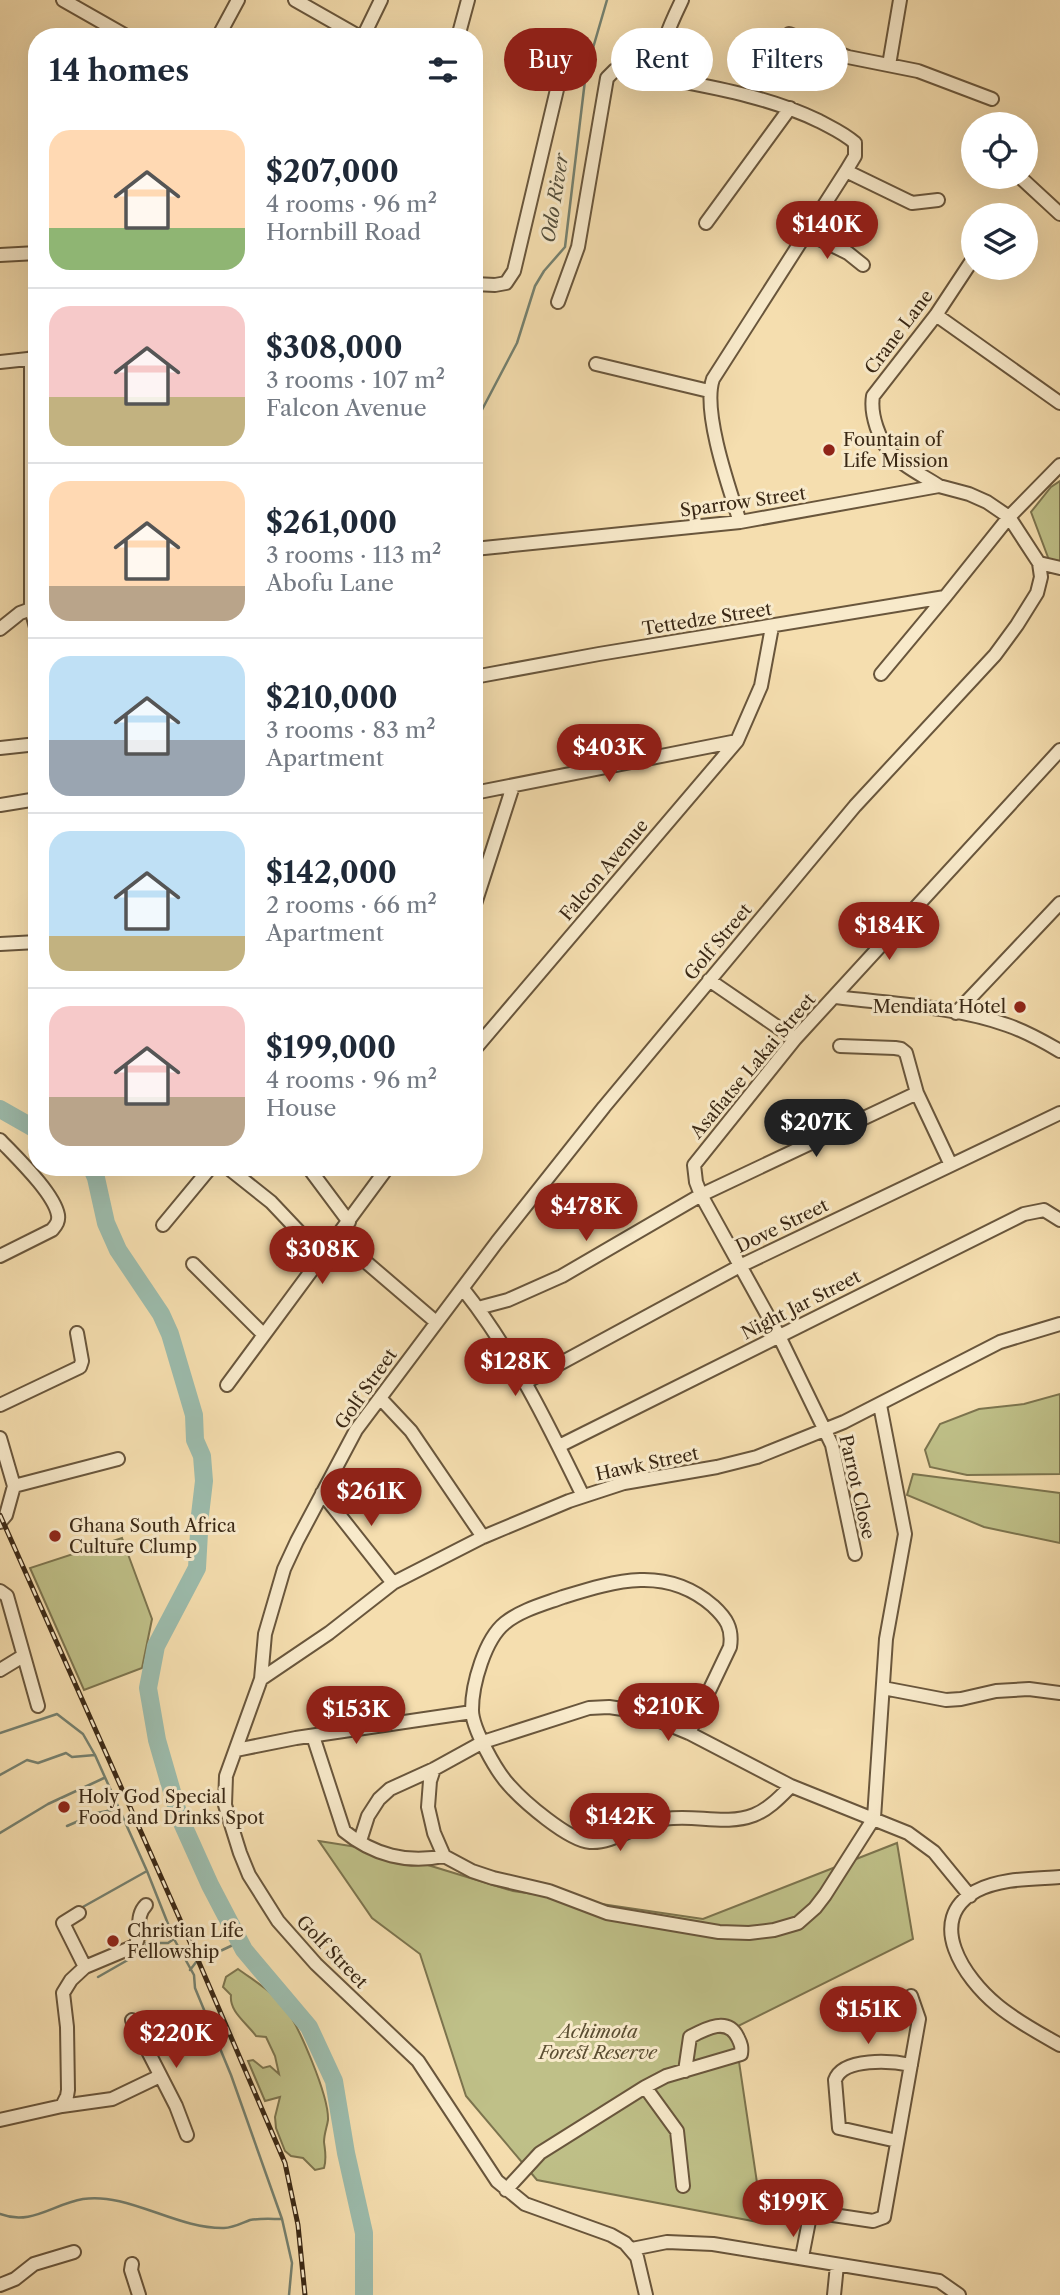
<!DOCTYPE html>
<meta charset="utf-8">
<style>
body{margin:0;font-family:"Libre Caslon Text",serif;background:#f2f2f3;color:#1f2937;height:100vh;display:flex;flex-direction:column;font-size:26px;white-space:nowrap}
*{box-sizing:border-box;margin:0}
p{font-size:23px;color:#747a83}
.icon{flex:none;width:38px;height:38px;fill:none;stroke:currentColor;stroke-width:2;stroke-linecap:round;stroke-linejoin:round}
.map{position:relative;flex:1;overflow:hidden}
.details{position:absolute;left:28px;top:28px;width:455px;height:1148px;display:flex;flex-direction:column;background:#fff;border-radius:28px;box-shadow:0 7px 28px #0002}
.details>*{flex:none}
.hud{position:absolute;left:504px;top:28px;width:450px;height:63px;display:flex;gap:14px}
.buttons{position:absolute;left:961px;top:112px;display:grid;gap:14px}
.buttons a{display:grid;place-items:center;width:77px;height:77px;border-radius:50%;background:#fff;box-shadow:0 7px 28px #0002;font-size:35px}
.price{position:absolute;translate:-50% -60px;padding:0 16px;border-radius:24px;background:#8f2418;color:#fff;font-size:23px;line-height:46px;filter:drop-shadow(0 2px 4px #0008)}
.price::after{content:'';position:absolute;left:50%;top:42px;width:21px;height:16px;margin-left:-10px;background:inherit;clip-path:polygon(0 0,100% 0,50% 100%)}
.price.on{background:#222;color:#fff}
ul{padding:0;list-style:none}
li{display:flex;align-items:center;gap:21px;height:175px;padding:0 21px}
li+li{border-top:2px solid #e0e1e3}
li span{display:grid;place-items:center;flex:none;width:196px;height:140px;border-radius:21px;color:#555}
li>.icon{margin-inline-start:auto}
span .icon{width:84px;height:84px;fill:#fffc;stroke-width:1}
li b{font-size:30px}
h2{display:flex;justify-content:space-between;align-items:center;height:84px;padding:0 21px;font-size:30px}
.chip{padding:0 24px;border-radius:32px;background:#fff;box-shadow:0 7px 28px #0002;font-size:24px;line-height:63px}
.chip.on{background:#8f2418;color:#fff}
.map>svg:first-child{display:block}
.green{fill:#bfc088;stroke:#7c744e;stroke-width:2}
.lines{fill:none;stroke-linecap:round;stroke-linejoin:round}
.stream{stroke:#758170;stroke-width:2.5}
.river{stroke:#9cbcad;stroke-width:18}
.minor-casing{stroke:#69563c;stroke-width:16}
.minor{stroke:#f8eacb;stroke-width:12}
.rail-casing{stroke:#3a2815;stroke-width:5}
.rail{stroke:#f8eacb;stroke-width:2.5;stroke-dasharray:8;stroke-linecap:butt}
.poi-dot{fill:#8f2418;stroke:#f8eacb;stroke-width:2.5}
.labels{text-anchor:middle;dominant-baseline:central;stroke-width:6;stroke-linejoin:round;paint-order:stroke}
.street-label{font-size:18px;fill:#3a2815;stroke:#f8eacb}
.poi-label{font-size:18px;fill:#3a2815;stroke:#f8eacb;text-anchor:start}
.park-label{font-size:18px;font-style:italic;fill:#5b4e32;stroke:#f8eacb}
.water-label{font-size:19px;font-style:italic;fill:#524d3b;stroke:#f8eacb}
</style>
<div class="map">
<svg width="1060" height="2295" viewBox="0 0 1060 2295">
<rect width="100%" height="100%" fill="#f5deaf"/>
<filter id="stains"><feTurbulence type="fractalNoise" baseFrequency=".00286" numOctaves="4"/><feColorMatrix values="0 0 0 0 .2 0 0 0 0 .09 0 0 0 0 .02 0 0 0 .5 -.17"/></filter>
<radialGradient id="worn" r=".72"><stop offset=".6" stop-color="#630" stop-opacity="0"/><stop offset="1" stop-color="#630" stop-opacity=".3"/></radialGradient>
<path class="green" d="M1060,481v82l-11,-3 -18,-48 20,-25z
M1060,1394v80l-93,1 -37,-8 -5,-17 15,-26 39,-15 45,-5z
M913,1474l147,19v50l-76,-16 -77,-32z
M122,1538l30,81 -10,49 -58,22 -54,-122z
M319,1841l63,10 131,40 190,28 194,-76 16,96 -179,89 29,195 -226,-43 -71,-84 -46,-142 -48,-36z
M238,1969c15,11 34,22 46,37 15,20 45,90 44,114 -1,7 -4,14 -4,22 1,9 3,16 0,26l-9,2 -12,-12 -12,-2 -6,-5 -9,-23 -1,-11 5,-20 -15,4 -17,-40 5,-1 10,8 7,-2 9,8 -4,-18 -9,-19 -10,-1c-9,-13 -27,-24 -25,-41l-8,-8 3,-10z"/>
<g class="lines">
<path class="stream" d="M474,425l43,-82 18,-57 9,-15 21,-24 21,-175 21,-72
M93,1171l4,-4
M0,1733l57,-19 26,20 12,21 52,116 27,68 20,36 1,13 36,87 51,144 10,44 -3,32
M0,1775l27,-15 11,3 28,-10 6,4 23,-2
M67,1826l30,-13 20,-4
M0,1833l48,-29 56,-26
M81,1908l66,-37
M201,1960l32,-15 11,5
M190,1970l7,-9
M98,1977l49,-28 -1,-6h22l6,-4
M0,2214c31,12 53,-10 83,-15 45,-7 93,30 141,29 9,0 18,-5 26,-8 10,-2 22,-1 32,-1"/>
<path class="river" d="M0,1109l37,21
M89,1167l4,4 3,7 10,45 12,27 43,64 9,20 24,81 1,25 7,16 2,25 -4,34 -3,53 -41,78 -8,42 9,52 22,76 31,69 34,65 65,77 25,54 12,72 18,80v62"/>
<defs>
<path id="minor" d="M63,0l65,37
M295,0l65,37
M789,34l59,23 70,14 74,28
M218,37l20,-37
M363,37l18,-37
M458,37l10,-37
M889,65l11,-65
M661,74c-3,-25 10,-51 21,-74
M972,140l1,1
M846,171l66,32 26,-3
M1020,177l40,37
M706,223l84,-115
M807,233l41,20 15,12
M0,255l37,-2
M474,284l21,1 11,-2 8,-12 54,-228
M558,302l20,-55 29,-169 8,-8 46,4 8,5c52,10 102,19 150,42 13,7 25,12 36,22v13l-9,15 -133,208c-11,32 16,109 27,143
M936,315l124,88
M0,362l37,-4
M596,364l113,27
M939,486c-15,-10 -35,-19 -47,-32 -13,-13 -22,-40 -19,-58l63,-81 37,-56
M474,549l266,-27 199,-36 30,8 18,8 22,15 30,46 2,14 -4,16 -20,32 -22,30 -140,151 -251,301 -107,135 -141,188 -59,111 -13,28 -19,65 -4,45 -35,97 -1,29 15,48 9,22 29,46 38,43 102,97 79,120 28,23 86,31 14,8 12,14 9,38
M1039,563l21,5
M31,609v-251
M0,629l20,-16 11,-4 6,22
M881,674l64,-77 64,-80 51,-52
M474,677l125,-23 346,-57
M0,748l37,-4
M474,793l263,-52
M0,805l37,-6
M474,907l39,-121
M0,944l37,-2
M709,980l86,59
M836,997c56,7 117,9 171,28 18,6 36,16 53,26
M956,1013l104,-110
M840,1046l55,2 6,1 5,4 11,40 33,70
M474,1050l263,-309 24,-55 11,-59
M0,1140c16,17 54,53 58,75 1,7 -2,10 -6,15l-52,26
M227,1167l44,35 52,55
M308,1167l41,55
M163,1225l48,-58
M338,1238l98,84
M193,1264l71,71
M463,1289c50,63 85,135 120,207
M478,1308l30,-8 54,-24 139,-81 216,-102
M526,1382l214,-116 320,-153
M227,1385l161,-218
M380,1398l31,33 72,106
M0,1405l80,-38 2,-6 -5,-28
M0,1438l14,48 -8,29 -6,7
M559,1446l465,-232 20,-4 16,10
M14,1486l104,-27
M322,1493l71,90
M855,1554l-23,-109 -53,-109 -78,-141 -5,-13 -2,-17 101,-126 265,-289
M0,1591l7,5 31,110
M0,1670l23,-14
M261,1679l68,-46 64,-50 90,-46 86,-36 55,-18 93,-16 40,-10 87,-35 156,-80 60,-18
M883,1688l63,12 15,-1 35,-8 33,-2 31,4
M689,1733l41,-86c3,-19 -4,-29 -17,-41 -47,-41 -98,-25 -150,-9 -19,7 -42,13 -58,26 -20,16 -33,61 -33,87 0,18 24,61 37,75 15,17 59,55 81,57 23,2 50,-20 75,-23 30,-5 60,7 89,-4 15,-6 26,-18 37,-29
M313,1736l31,95c29,24 64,33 100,25
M236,1750l60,-12 176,-26
M434,1769l-4,12 -2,26 6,26 10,23 28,15 21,7 56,13 58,22 112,19 30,1 25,-3 24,-7 17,-15 10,-13 49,-77 12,-179 19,-105 -25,-129
M360,1841l8,-25 11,-17 11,-10 44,-20 49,-27 106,-34 20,-1 27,4 53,22 102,53 117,47 26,19 36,44
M1060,1877c-27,2 -59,1 -84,14 -52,29 -11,88 21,114 19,16 42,28 63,40
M79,1913l-16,10 22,44
M132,2020l44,86 11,29
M645,2087l32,44 6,55
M62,2106l5,-10 1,-6 -1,-63 -4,-34 8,-13 14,-13 50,-21c8,-13 -1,-29 11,-41
M0,2120l62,-14 50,-7 48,-23
M897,2141l-58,-13 -4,-48c8,-23 57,-19 76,-15
M506,2190l34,-37 105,-66 21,-11 75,-22c1,-7 0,-10 -3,-16 -10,-22 -33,-9 -48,-1l-5,34
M632,2249l35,-7 46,2 226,37 20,14
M802,2257l8,-41 3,-4 60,9 11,-4 35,-198 -8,-23
M132,2264l-1,6 8,25
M0,2285l15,-6 19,-15 40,-12
M834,2295l3,-30"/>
</defs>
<use href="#minor" class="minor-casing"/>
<use href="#minor" class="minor"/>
<defs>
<path id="rail" d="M0,1515l198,445 87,203 13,62 7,70"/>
</defs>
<use href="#rail" class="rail-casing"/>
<use href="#rail" class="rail"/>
</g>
<g class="poi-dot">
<circle cx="829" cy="450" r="7"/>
<circle cx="1020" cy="1007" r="7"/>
<circle cx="55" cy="1536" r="7"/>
<circle cx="64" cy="1807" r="7"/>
<circle cx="113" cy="1941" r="7"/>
</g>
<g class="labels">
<g class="street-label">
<text transform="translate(899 332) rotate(-53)">Crane Lane</text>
<text transform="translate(743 502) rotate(-8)">Sparrow Street</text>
<text transform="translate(707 619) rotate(-9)">Tettedze Street</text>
<text transform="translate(604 870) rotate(-50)">Falcon Avenue</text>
<text transform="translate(718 942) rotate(-50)">Golf Street</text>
<text transform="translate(753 1066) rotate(-50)">Asafiatse Lakai Street</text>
<text transform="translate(782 1226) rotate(-26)">Dove Street</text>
<text transform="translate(801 1305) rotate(-27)">Night Jar Street</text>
<text transform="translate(366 1389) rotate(-55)">Golf Street</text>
<text transform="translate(647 1464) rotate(-12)">Hawk Street</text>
<text transform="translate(857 1487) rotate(77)">Parrot Close</text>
<text transform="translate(332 1952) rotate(46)">Golf Street</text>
</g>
<g class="poi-label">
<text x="843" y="440">Fountain of<tspan x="843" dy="21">Life Mission</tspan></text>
<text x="1006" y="1007" text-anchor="end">Mendiata Hotel</text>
<text x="69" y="1526">Ghana South Africa<tspan x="69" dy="21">Culture Clump</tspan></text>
<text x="78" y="1797">Holy God Special<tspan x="78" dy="21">Food and Drinks Spot</tspan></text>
<text x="127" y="1931">Christian Life<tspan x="127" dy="21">Fellowship</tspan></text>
</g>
<g class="park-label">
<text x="598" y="2032">Achimota<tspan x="598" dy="21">Forest Reserve</tspan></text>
</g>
<g class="water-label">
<text transform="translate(555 198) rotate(-81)">Odo River</text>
</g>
</g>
<rect width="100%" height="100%" filter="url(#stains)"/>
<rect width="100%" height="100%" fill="url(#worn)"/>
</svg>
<div class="buttons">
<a><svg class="icon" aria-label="locate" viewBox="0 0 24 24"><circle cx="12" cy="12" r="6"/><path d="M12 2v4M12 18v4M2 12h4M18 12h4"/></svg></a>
<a><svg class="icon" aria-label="layers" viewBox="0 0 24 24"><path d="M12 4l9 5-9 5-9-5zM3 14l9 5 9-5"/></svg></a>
</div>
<b class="price" style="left:827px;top:261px">$140K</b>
<b class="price" style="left:609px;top:784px">$403K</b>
<b class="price" style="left:889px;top:962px">$184K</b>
<b class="price on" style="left:816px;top:1159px">$207K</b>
<b class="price" style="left:586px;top:1243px">$478K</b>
<b class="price" style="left:322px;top:1286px">$308K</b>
<b class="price" style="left:515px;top:1398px">$128K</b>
<b class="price" style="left:371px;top:1528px">$261K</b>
<b class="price" style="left:668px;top:1743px">$210K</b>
<b class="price" style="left:356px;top:1746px">$153K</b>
<b class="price" style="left:620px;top:1853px">$142K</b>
<b class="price" style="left:868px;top:2046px">$151K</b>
<b class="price" style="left:176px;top:2070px">$220K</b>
<b class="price" style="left:793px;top:2239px">$199K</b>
<div class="hud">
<a class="chip on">Buy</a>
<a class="chip">Rent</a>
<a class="chip">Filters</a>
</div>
<section class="details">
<h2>14 homes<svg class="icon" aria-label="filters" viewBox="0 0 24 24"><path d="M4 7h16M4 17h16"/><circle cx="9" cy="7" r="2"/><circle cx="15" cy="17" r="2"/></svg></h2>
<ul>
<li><span style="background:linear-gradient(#ffd9b3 70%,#8fb573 0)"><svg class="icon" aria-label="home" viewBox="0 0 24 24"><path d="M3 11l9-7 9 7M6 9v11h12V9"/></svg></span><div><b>$207,000</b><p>4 rooms · 96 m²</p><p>Hornbill Road</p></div></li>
<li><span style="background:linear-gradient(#f6c9c9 65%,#c2b280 0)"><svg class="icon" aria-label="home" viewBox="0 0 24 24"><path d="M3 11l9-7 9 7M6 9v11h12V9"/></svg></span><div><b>$308,000</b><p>3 rooms · 107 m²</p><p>Falcon Avenue</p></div></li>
<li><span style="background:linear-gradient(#ffd9b3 75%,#b9a48a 0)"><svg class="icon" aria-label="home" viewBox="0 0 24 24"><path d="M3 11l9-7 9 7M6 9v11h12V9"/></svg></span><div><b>$261,000</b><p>3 rooms · 113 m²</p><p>Abofu Lane</p></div></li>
<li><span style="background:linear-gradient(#bfe0f5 60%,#9aa5b1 0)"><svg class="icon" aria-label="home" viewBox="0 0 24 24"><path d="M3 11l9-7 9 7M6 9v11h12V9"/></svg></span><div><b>$210,000</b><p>3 rooms · 83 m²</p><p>Apartment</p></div></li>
<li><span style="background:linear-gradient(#bfe0f5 75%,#c2b280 0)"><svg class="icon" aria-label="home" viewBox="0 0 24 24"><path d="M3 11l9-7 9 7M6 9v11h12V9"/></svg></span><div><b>$142,000</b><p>2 rooms · 66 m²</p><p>Apartment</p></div></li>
<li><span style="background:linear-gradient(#f6c9c9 65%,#b9a48a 0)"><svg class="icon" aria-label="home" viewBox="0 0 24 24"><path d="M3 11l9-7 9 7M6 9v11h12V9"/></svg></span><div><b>$199,000</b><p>4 rooms · 96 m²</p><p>House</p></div></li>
</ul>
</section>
</div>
